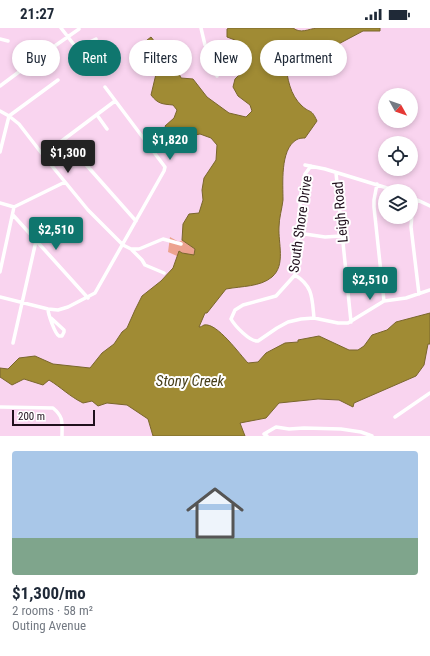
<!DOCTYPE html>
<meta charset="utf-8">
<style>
body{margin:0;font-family:"Roboto Condensed",sans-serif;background:#f2f2f3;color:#1f2937;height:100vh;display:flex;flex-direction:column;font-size:15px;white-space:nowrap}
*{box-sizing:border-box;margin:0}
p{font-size:13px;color:#747a83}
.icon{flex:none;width:22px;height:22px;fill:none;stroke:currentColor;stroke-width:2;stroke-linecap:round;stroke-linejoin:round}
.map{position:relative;height:408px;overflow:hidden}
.drawer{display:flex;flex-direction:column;background:#fff;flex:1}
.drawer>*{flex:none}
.top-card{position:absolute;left:12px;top:12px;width:406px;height:36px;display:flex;gap:8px}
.needle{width:26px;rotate:130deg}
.buttons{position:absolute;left:378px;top:60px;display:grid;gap:8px}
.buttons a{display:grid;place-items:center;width:40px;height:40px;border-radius:50%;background:#fff;box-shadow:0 2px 6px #0003;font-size:20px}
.scale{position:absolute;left:12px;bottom:10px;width:83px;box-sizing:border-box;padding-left:4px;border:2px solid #20101d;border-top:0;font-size:11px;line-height:14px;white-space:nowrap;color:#20101d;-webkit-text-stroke:3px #fff;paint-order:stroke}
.price{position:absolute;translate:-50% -34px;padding:0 9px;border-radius:4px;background:#0f766e;color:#fff;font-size:13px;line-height:26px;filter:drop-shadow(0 1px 2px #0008)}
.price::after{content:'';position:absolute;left:50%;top:24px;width:12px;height:9px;margin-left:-6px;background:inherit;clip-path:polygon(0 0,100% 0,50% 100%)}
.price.on{background:#222;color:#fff}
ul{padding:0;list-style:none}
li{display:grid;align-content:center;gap:8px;height:212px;padding:0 12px}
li+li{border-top:1px solid #e0e1e3}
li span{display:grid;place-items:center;height:124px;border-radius:4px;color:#555}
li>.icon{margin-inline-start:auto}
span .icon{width:72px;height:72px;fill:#fffc;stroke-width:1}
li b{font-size:17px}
.tag{padding:0 14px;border-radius:18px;background:#fff;box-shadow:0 2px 6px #0003;font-size:14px;line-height:36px}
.tag.on{background:#0f766e;color:#fff}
.status{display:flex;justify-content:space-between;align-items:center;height:28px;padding:0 20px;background:#fff;direction:ltr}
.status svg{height:11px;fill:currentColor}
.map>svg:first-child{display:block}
.green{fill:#eca390}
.water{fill:#a08b34;stroke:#7a662d}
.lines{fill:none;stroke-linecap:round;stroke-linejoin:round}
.minor{stroke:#fff;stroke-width:3.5}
.labels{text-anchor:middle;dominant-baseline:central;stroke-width:4;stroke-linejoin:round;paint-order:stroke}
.street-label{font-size:14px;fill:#20101d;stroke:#fff}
.water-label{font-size:15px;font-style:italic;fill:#473e19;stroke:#fff}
</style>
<div class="status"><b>21:27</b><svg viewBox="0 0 49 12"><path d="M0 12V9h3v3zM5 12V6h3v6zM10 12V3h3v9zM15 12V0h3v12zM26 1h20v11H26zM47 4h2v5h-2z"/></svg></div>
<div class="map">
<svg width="430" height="408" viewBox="0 0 430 408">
<rect width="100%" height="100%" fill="#f9d4ef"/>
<path class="green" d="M170,209l9,5 3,-2 13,9 -1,7 -12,-3 -3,-2 -2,5 -9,-4z"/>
<path class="water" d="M229,0h64c8,6 15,1 24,0 21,0 43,0 63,0v3h-17l-34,18 -14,-2 -7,11 -15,1 -7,4c1,15 4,32 16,43 9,8 9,2 15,15l-12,17c-2,0 -6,0 -9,2 -16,10 -13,44 -13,60 -1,9 -4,18 -4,27 -1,16 7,38 -7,50 -12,10 -30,9 -46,12l-19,24h-2l-6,14c2,0 3,-1 5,-2 13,-3 36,30 44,38l10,-1 8,-9 19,-10 13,-1v-2l21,-4 30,14h9l6,-4 8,-11 15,-5 9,-8 34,-9v31h-2l-4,21 -8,11 -62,27 -1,4 -14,-7 -21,-1 -39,4 -13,15 -26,5 5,13h-92l-5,-17 -21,-14 -20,-2 -9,3 -6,-5 -9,2c-14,-7 -21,-15 -34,-23l-6,5 -19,-6 -12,6 -12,-8v-9l8,1 11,-11 16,-2 18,8 37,4 12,-15 12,-9 8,-12 5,-4 8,-18 7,-14 19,-15 12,-13 6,-17 3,2 12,2 1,-6 -13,-9 1,-16 6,-10 10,-1 4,-13 -1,-10 2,-12 12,-18 1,-15 -6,-7 -11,-4 -14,3 -19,-7 -2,-4 9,-8 3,-8 -4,-5c-11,-1 -15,-1 -22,-10l5,-21c-4,-8 -8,-14 -17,-18l-1,-9 13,-10 12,15 9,7 9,19 12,1 14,18 22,16 17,4 6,-6 -2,-6 -12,-9 -5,-9 2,-8 6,-6 -8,-28 2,-5 -8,-3v-8z"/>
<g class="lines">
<path class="minor" d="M61,0l14,18h6l15,-7
M201,0l4,17 5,6 7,25
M0,11l8,2
M0,58l39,-29 40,-28
M0,83l9,5 10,8 24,31 45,55 35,35 8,4h8l24,-10 18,5
M97,87l10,14
M0,124l9,-36 49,-36
M43,127l72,-54
M81,131l55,62
M305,137l20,4 72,22
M311,138l-6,8 -4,19 -6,82 -19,21 -33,9 -8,5 -4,9c4,7 19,23 27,22l19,-13 11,-6 13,-3 13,-1 24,5h10l36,-22 22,-3 24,-8
M336,145l15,149
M377,156l-3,16v7l10,94
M411,169l19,9
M417,172l-5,14 -1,13 8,67
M0,175l14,4
M13,187l75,83
M298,205l27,4 16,-1
M132,222l10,10 3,5 19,8
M0,244l14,-65 51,-25
M295,247c18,11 17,23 19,43
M0,269l48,12 10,1 10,-3 27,-14 69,-122 1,-4 -60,-80
M48,281c0,5 7,25 11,27h3l2,-4v-2l-13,-12
M13,315l23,-102
M0,379l53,1c11,9 9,15 9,28
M395,389l35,-24
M267,408l-3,-2 12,-7 13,2 15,-1 37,1 20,3 11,4"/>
</g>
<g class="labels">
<g class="street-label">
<text transform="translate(340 184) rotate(-95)">Leigh Road</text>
<text transform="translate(300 196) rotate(-82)">South Shore Drive</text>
</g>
<g class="water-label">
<text x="190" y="353">Stony Creek</text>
</g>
</g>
</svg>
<div class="buttons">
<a><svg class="needle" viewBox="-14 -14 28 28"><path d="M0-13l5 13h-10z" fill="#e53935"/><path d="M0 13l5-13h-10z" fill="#747a83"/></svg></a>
<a><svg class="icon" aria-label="locate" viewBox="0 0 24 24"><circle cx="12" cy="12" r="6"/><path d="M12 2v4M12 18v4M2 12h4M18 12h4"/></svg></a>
<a><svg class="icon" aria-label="layers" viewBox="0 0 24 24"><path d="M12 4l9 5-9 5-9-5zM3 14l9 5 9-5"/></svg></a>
</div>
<div class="scale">200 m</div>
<b class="price" style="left:170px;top:133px">$1,820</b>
<b class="price on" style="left:68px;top:146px">$1,300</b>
<b class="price" style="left:56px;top:223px">$2,510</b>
<b class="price" style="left:370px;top:273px">$2,510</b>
<div class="top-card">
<a class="tag">Buy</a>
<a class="tag on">Rent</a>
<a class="tag">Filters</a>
<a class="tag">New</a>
<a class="tag">Apartment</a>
</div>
</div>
<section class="drawer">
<ul>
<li><span style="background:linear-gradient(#a9c7e8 70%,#7fa58c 0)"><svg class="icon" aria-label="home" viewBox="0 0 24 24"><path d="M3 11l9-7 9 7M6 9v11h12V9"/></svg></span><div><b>$1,300/mo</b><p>2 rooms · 58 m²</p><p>Outing Avenue</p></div></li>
</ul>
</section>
